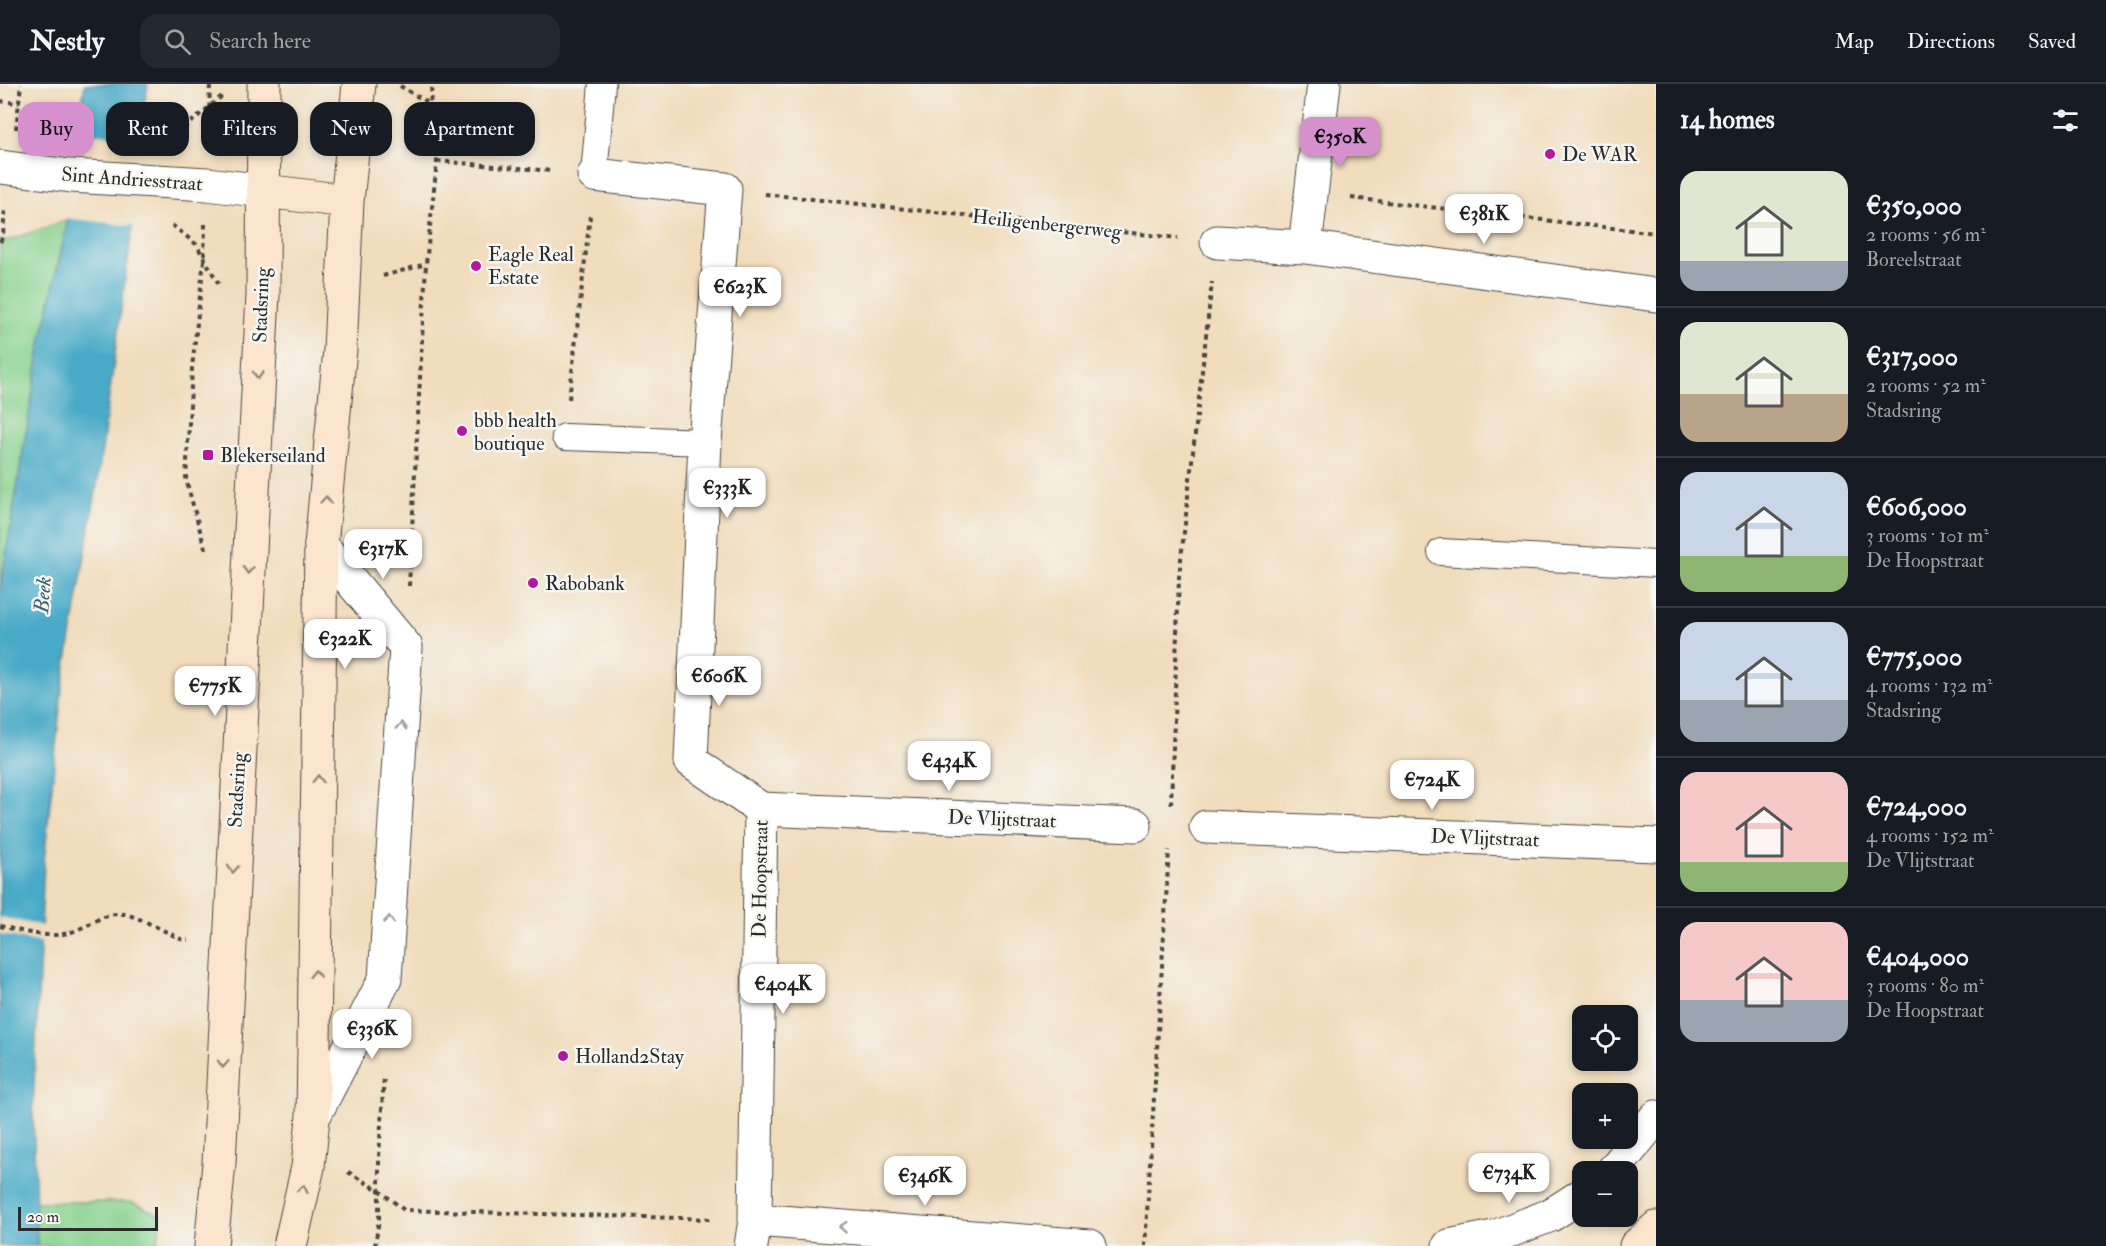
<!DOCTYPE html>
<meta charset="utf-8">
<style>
body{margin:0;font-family:"IM FELL Double Pica",serif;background:#242831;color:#f1f3f6;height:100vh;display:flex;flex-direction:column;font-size:22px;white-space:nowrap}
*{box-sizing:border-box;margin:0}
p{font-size:20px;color:#9ea1a6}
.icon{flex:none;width:33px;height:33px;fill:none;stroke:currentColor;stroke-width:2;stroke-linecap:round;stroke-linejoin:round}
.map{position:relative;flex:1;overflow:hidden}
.drawer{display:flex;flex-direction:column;background:#171b24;width:450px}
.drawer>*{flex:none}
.hud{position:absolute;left:18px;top:18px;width:570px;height:54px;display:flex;gap:12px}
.tools{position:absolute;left:1572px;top:921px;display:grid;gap:12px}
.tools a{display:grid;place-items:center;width:66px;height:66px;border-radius:12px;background:#171b24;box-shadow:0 3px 9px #0003;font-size:30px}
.scale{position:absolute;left:18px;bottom:15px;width:140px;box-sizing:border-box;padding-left:6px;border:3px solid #2b2b2b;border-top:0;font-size:16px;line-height:21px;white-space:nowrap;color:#2b2b2b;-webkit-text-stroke:4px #f6f6f2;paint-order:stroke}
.price{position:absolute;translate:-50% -51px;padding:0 14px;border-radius:12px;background:#fff;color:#222;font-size:20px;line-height:39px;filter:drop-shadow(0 2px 3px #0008)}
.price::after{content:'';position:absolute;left:50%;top:36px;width:18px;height:14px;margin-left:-9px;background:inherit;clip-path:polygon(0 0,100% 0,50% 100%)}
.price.current{background:#d690ce;color:#111}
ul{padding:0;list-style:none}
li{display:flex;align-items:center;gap:18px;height:150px;padding:0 24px}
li+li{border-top:2px solid #363941}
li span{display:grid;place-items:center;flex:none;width:168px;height:120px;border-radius:18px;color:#555}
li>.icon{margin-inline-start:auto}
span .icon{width:72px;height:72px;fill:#fffc;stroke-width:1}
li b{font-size:26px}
h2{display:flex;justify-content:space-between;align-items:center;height:72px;padding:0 24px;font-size:26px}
.chip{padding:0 21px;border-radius:18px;background:#171b24;box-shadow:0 3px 9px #0003;font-size:21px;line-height:54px}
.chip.current{background:#d690ce;color:#111}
header{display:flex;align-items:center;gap:36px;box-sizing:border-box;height:84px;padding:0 30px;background:#171b24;border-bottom:2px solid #363941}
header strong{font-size:28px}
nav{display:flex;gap:33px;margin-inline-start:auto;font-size:21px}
.search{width:420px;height:54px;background:#242831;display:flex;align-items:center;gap:15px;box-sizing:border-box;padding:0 21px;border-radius:18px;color:#9ea1a6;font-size:22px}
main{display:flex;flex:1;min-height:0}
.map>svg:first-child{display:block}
.green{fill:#87d18e;stroke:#597e5c;stroke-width:1.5}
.water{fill:#48aac7;stroke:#3a6a79;stroke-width:1.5}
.pier{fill:#f1dcbc}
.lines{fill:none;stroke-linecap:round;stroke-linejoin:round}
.lane-casing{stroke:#494641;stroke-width:28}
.street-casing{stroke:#494641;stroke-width:35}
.secondary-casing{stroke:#494641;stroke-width:35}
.path{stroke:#494641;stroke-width:4;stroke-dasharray:4.5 4.5;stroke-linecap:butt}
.lane{stroke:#fff;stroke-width:26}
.street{stroke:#fff;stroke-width:33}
.secondary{stroke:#fbe5cf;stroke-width:33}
.oneway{stroke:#93887d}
.oneway2{stroke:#a0a0a0}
.poi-dot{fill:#b5179e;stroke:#f6f6f2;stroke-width:2}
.labels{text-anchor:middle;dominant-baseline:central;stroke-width:5;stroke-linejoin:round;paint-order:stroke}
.poi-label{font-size:20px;fill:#2b2b2b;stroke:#f6f6f2;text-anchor:start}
.street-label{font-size:20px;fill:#2b2b2b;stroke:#f6f6f2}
.water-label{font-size:21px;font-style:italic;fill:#375e69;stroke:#f6f6f2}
</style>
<header>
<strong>Nestly</strong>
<div class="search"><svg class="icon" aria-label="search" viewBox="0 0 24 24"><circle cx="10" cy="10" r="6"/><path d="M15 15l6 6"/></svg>Search here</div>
<nav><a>Map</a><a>Directions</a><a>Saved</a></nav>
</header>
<main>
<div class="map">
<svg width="1656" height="1162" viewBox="0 0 1656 1162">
<rect width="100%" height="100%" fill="#f6f6f2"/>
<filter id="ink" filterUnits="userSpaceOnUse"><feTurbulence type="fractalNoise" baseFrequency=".0167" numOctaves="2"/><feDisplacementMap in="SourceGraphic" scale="12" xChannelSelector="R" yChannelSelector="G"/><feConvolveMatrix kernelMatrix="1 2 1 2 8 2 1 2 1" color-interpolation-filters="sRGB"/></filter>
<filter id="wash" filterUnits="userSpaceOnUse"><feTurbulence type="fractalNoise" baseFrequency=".008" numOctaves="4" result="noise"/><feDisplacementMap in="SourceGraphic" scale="24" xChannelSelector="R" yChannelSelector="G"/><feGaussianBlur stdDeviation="1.35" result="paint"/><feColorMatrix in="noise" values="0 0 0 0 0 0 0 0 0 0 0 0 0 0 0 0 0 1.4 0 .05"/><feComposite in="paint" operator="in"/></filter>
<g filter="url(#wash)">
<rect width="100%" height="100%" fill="#f1dcbc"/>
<path class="green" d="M68,136l-27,123 -41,247v-351l7,2z
M35,1118h96l30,13 -4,31h-120z"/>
<path class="water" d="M85,0h63l-5,27 -1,24h3l-48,350 -35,204 -18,173 -11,248 4,136h-37v-656l41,-247 27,-123 14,-87 -6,-1z"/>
<path class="pier" d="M76,48l72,7 -12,87 -70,-8 12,-83h-2z
M0,833l43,9 -1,17 -42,-9z"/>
</g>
<g filter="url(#ink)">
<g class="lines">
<defs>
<path id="lane" d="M594,91l8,-91
M565,353l140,5
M1441,468l215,12"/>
<path id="street" d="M0,83l71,9 136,8 57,7
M594,91l131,14 -20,253 -14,319 70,48
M1217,158l88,5 351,48
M1305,163l19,-163
M761,725l374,16
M1206,743l450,18
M313,1034l72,-139 21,-332 -85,-102
M1612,1088l44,-55
M755,1136l335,26
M751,1162l4,-26 6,-411
M1449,1162l45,-9 57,-22 31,-20"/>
<path id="secondary" d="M264,107l83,10
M211,1162l8,-83 44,-869 1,-210
M290,1162l18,-79 5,-49 8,-573 19,-195 7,-149 12,-117
M1636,1162l20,-18"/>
</defs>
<use href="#lane" class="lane-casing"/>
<use href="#street" class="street-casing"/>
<use href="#secondary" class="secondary-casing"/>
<path class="path" d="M400,2l30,18
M0,17l19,2
M16,45l5,-45
M170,56l52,-44
M208,60l2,-60
M437,77l116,10
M765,110l413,44
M1351,114l305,35
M205,140l-1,36 -12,108 -6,112 20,72
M172,141l24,19 24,42
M0,158l3,-6 2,-29
M383,192l43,-12
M569,315l21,-183
M409,502l17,-322 11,-103 -7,-57 2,-20
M1171,720l8,-227 33,-295
M0,842c22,5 46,13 68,7 20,-5 34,-21 56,-19 13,2 44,19 59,26h5
M348,1088l32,19 24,19 309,9
M375,1162l4,-27v-62l5,-81
M1145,1162l24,-396"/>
<use href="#lane" class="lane"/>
<use href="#street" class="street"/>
<use href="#secondary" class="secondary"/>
</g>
<defs><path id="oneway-chevron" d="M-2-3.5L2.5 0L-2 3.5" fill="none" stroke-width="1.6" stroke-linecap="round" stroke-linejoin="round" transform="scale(1.5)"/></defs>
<g class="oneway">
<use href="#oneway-chevron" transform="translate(258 291) rotate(93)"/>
<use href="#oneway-chevron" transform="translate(326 416) rotate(-85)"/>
<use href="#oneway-chevron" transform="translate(248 486) rotate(93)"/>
<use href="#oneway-chevron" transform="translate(318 695) rotate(-89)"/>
<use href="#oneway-chevron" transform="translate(233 785) rotate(93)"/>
<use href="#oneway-chevron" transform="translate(315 890) rotate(-89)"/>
<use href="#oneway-chevron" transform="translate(223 980) rotate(93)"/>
<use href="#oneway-chevron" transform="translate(303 1105) rotate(-77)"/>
</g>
<g class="oneway2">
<use href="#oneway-chevron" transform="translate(401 642) rotate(-87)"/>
<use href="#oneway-chevron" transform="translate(389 836) rotate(-86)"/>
<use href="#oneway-chevron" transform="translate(843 1143) rotate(-176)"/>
</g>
</g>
<g class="poi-dot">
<circle cx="1550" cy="70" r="6"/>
<circle cx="476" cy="182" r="6"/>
<circle cx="462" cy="347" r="6"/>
<rect x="202" y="365" width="12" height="12" rx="3"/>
<circle cx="533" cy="499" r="6"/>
<circle cx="563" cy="972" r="6"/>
</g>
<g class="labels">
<g class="poi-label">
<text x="1562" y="70">De WAR</text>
<text x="488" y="170">Eagle Real<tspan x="488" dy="23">Estate</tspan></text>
<text x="474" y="336">bbb health<tspan x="474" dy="23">boutique</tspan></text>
<text x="220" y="371">Blekerseiland</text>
<text x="545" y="499">Rabobank</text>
<text x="575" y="972">Holland2Stay</text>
</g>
<g class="street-label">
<text transform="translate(132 95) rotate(4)">Sint Andriesstraat</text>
<text transform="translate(1047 140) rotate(6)">Heiligenbergerweg</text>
<text transform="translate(261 221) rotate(-88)">Stadsring</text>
<text transform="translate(237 706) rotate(-87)">Stadsring</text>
<text transform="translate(1002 735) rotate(2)">De Vlijtstraat</text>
<text transform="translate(1485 754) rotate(2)">De Vlijtstraat</text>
<text transform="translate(760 795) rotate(-89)">De Hoopstraat</text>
</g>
<g class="water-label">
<text transform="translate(43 511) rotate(-85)">Beek</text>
</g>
</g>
</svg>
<div class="tools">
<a><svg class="icon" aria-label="locate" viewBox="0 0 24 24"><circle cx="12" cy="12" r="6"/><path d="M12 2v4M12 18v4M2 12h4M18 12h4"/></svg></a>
<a>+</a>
<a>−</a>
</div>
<div class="scale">20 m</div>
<b class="price current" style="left:1340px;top:84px">€350K</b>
<b class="price" style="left:1484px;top:161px">€381K</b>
<b class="price" style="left:740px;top:234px">€623K</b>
<b class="price" style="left:727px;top:435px">€333K</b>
<b class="price" style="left:383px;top:496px">€317K</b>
<b class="price" style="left:345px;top:586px">€322K</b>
<b class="price" style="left:719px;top:623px">€606K</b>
<b class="price" style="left:215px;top:633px">€775K</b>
<b class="price" style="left:949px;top:708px">€434K</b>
<b class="price" style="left:1432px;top:727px">€724K</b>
<b class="price" style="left:783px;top:931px">€404K</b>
<b class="price" style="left:372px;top:976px">€336K</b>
<b class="price" style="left:1509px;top:1120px">€734K</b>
<b class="price" style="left:925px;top:1123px">€346K</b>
<div class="hud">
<a class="chip current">Buy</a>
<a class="chip">Rent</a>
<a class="chip">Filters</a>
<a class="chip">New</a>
<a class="chip">Apartment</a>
</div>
</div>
<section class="drawer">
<h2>14 homes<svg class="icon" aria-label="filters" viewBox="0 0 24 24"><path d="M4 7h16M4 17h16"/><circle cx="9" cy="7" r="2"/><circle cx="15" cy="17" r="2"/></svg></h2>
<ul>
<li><span style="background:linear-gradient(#dfe7d0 75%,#9aa5b1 0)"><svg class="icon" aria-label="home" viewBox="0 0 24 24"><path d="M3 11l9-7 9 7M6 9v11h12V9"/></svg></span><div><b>€350,000</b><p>2 rooms · 56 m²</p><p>Boreelstraat</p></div></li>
<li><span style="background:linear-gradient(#dfe7d0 60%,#b9a48a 0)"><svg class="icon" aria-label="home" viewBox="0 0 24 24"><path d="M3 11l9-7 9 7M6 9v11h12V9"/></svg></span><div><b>€317,000</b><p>2 rooms · 52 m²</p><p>Stadsring</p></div></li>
<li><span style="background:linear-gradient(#c9d6e8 70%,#8fb573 0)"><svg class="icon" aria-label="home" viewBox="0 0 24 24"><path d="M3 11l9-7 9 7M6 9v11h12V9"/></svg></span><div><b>€606,000</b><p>3 rooms · 101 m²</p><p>De Hoopstraat</p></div></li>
<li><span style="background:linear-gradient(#c9d6e8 65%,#9aa5b1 0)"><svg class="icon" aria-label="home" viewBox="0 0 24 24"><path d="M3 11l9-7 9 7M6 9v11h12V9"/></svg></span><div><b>€775,000</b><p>4 rooms · 132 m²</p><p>Stadsring</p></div></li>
<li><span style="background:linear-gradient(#f6c9c9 75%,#8fb573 0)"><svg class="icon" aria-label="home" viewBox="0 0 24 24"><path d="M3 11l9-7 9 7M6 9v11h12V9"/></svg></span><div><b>€724,000</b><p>4 rooms · 152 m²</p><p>De Vlijtstraat</p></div></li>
<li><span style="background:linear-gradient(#f6c9c9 65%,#9aa5b1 0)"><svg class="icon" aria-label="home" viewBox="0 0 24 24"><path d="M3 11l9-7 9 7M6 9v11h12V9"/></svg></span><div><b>€404,000</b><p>3 rooms · 80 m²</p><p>De Hoopstraat</p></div></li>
</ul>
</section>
</main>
